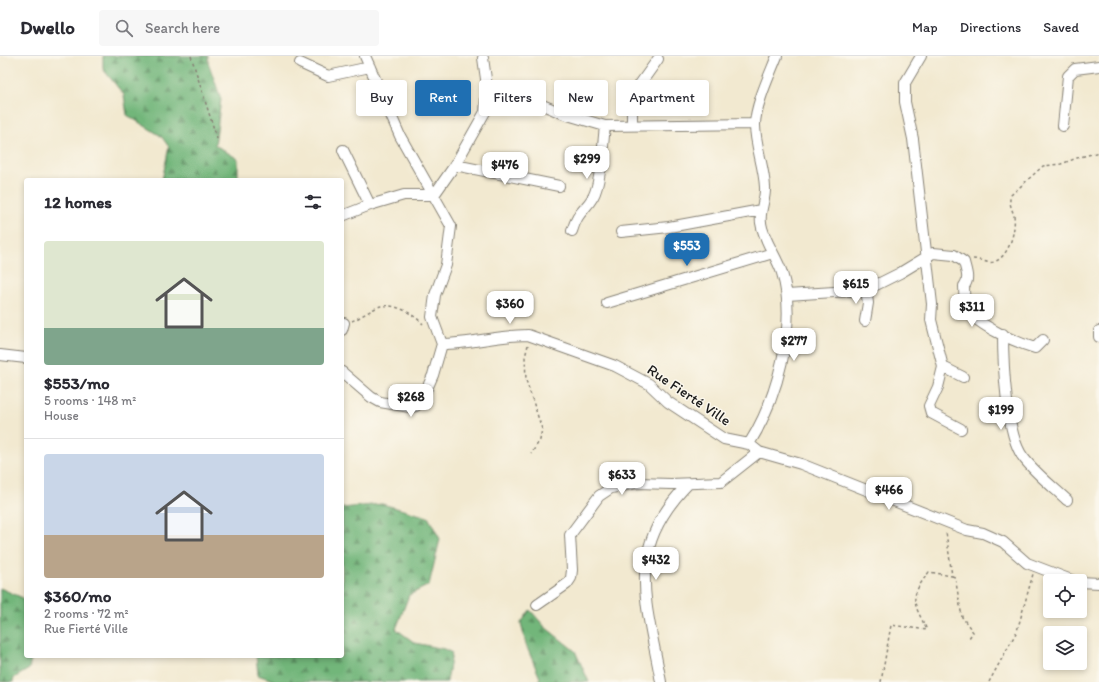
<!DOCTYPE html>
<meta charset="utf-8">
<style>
body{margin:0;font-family:Itim,sans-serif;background:#f7f7f7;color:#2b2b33;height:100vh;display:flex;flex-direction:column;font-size:15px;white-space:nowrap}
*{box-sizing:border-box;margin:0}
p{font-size:13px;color:#7c7c81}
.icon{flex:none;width:22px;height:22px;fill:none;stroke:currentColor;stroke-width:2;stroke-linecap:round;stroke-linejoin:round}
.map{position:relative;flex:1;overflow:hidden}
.side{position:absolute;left:24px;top:122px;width:320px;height:480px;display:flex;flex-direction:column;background:#fff;border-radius:4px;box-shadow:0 2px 6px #0003}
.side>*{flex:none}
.guide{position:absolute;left:356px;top:24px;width:380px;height:36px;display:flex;gap:8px}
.buttons{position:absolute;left:1043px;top:518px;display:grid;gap:8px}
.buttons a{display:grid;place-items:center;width:44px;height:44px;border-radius:4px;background:#fff;box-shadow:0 2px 6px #0003;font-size:20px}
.price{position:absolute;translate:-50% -34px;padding:0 9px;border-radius:8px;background:#fff;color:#222;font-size:13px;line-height:26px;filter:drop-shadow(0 1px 2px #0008)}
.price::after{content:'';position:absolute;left:50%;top:24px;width:12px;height:9px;margin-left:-6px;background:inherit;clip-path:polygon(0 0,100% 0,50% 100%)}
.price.active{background:#1f6fb2;color:#fff}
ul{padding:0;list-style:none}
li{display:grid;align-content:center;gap:8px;height:212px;padding:0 20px}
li+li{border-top:1px solid #e1e1e2}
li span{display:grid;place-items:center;height:124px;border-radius:4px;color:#555}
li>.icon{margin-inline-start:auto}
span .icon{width:72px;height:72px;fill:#fffc;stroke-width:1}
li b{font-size:17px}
h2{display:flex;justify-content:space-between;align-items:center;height:48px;padding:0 20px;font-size:17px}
.pill{padding:0 14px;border-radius:4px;background:#fff;box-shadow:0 2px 6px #0003;font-size:14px;line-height:36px}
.pill.active{background:#1f6fb2;color:#fff}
header{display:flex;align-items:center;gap:24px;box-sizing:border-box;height:56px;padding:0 20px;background:#fff;border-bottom:1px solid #e1e1e2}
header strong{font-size:19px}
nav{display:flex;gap:22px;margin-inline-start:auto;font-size:14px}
.search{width:280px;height:36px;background:#f7f7f7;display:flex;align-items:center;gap:10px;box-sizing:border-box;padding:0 14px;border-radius:4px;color:#7c7c81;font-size:15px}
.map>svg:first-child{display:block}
.forest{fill:url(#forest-firs);stroke:#47694b}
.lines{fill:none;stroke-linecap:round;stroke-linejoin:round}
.minor-casing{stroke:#878276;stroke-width:12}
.path{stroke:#878276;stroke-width:1.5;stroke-dasharray:3 3;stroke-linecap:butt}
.minor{stroke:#fff;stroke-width:10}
.labels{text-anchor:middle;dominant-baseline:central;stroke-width:3;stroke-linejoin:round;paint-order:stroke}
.street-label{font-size:15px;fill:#1c1c1c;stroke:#fbf7ec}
</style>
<header>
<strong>Dwello</strong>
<div class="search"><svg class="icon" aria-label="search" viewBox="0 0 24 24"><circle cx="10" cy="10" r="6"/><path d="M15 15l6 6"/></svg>Search here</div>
<nav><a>Map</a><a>Directions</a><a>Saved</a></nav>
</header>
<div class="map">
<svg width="1099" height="626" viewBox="0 0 1099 626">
<defs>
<pattern id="forest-firs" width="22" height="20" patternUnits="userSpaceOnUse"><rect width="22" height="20" fill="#72b67a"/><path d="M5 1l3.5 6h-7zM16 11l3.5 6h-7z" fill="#5d9363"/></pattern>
</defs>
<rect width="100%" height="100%" fill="#fbf7ec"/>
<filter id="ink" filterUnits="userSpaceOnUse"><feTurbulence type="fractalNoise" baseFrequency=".025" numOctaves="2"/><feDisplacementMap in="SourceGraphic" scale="8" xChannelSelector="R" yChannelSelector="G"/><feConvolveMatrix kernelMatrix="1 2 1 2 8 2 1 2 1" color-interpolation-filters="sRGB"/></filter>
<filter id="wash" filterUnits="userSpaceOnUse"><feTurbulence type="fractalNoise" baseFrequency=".012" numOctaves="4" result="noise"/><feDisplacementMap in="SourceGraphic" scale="16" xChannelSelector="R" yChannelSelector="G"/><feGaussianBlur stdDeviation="0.9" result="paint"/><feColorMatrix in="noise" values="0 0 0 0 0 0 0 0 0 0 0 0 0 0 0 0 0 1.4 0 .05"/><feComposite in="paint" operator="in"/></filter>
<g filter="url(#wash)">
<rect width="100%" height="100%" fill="#f2e9d0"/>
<path class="forest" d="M103,0h105v6l13,37 -6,46 23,14v21h-76l7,-33 -8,-11 -34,-21 -3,-20 -21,-26z
M382,448l46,13 12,22 -11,46 -20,10 -13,34 19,14 29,6 8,4 -5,29h-169l-20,-7 -2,-19h86v-148z
M0,532l23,10 3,58h6l-3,13 -15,9 -1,4h-13z
M530,554l15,17 30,24 14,31h-52l3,-4 -14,-33 -5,-22z"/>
</g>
<g filter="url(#ink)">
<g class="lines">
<defs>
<path id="minor" d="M921,0l-16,27v19l8,37 19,165 -1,16 12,47 20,10
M300,7l28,13 42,-9
M533,45l31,13 41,12 150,-2
M632,69v-23l6,-15 20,-28
M1063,70l5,-50 7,-7 24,-3
M343,94l27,55 34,-10h30l21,-30 30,-53 2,-26 -4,-28
M455,109l104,21
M342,160l28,-11
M572,175c6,-20 12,-19 21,-34 8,-13 10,-55 12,-71
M621,176l48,-5 92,-17
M787,239l79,-5 34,-17 33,-20 21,2 10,7c2,9 6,17 0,24 0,7 0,18 4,24 10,16 50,33 67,38l8,-8
M607,247l166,-50
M865,265l3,-18 -2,-13
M342,274l2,-7
M1099,275v6
M1003,278c0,28 3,101 20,123 12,16 29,29 44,43
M442,288c29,0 57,-9 86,-9l87,31 34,18 19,18 56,37 25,5c28,-45 49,-119 33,-171 -5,-16 -19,-34 -21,-50 -2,-12 5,-24 4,-36 -1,-20 -10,-43 -10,-62 0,-19 15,-51 22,-69
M0,299l26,3
M943,311l-5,20 -9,19 2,7 30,16
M342,316l29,25 9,5 30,5 6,-1 6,-6 11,-25 9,-31 -10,-27 3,-22 11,-30 5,-39 -51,-90 -35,-80
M749,388l10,8 42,12 166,66 16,3 20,9 24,21 47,18
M1080,526l19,1
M537,549l30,-21 4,-6 1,-8 -2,-35 29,-39 12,-8 26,-5 34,1 50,-2 38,-30
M661,626c-14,-80 -38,-131 27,-198"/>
</defs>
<use href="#minor" class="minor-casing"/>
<path class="path" d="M191,0l27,86
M973,203c7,0 14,5 21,3 16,-6 22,-33 20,-46 -2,-8 -6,-13 -3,-21l32,-29 18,-2 16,-6 22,-6
M352,265c8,-3 21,-13 29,-15 16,-2 31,7 42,18
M528,289l-3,12 1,23 16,49 -2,11 -9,14
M952,520l3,1 7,40 11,15 -4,6
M881,626l10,-57 36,5c-14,-29 -19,-31 2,-58l23,4 -6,-44
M989,626l28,-51 16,-57"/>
<use href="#minor" class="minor"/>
</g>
</g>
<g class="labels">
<g class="street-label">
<text transform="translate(689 339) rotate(34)">Rue Fierté Ville</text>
</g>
</g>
</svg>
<div class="buttons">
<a><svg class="icon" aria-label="locate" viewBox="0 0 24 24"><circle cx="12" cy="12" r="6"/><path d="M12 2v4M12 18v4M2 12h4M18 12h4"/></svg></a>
<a><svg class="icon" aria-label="layers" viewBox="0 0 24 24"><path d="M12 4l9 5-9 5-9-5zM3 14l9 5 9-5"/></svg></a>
</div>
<b class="price" style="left:587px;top:124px">$299</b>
<b class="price" style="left:505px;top:130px">$476</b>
<b class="price active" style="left:687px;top:211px">$553</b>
<b class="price" style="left:856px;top:249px">$615</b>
<b class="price" style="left:510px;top:269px">$360</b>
<b class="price" style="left:972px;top:272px">$311</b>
<b class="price" style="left:794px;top:306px">$277</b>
<b class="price" style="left:411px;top:362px">$268</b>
<b class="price" style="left:1001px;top:375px">$199</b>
<b class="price" style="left:622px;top:440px">$633</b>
<b class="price" style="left:889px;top:455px">$466</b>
<b class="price" style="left:656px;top:525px">$432</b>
<div class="guide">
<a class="pill">Buy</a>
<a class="pill active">Rent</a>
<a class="pill">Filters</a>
<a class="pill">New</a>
<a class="pill">Apartment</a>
</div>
<section class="side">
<h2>12 homes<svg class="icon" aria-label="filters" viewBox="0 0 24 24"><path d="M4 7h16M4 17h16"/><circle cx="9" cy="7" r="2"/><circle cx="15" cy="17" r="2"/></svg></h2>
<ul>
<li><span style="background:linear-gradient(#dfe7d0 70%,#7fa58c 0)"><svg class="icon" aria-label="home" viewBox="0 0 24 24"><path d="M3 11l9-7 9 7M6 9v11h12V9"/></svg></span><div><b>$553/mo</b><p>5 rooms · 148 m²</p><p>House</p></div></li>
<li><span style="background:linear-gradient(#c9d6e8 65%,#b9a48a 0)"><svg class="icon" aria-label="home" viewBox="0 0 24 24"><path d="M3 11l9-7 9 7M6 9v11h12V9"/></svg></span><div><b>$360/mo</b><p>2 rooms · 72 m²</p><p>Rue Fierté Ville</p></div></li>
</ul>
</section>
</div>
